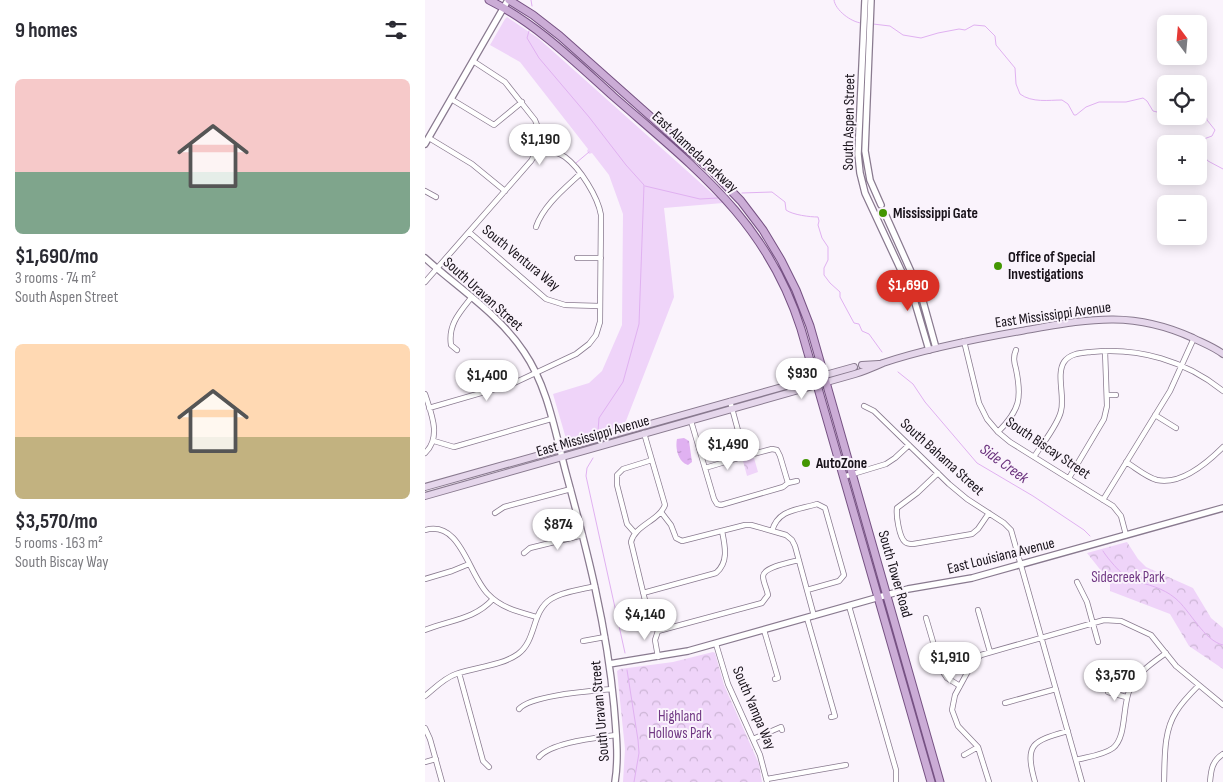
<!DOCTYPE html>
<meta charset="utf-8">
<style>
body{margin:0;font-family:"Sofia Sans Condensed",sans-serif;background:#f7f7f7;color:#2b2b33;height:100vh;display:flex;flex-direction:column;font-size:19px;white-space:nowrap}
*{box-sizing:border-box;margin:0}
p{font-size:16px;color:#7c7c81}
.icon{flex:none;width:28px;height:28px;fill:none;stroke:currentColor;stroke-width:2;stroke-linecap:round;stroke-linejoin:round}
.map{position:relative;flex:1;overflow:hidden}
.drawer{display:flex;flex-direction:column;background:#fff;width:425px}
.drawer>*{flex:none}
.needle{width:32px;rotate:344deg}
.fabs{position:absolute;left:732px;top:15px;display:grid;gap:10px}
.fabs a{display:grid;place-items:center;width:50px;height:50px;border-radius:8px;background:#fff;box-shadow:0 2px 12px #0003;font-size:25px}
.price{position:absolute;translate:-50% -42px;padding:0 11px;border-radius:18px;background:#fff;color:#222;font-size:16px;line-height:32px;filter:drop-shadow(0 1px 2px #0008)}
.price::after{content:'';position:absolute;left:50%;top:30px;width:15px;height:11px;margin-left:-8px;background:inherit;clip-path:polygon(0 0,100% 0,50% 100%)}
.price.active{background:#d93025;color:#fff}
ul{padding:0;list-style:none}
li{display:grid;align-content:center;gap:10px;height:265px;padding:0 15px}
li span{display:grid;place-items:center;height:155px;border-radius:8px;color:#555}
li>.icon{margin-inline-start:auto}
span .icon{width:90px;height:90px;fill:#fffc;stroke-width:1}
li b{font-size:21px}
h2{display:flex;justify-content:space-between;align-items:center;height:60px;padding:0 15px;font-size:21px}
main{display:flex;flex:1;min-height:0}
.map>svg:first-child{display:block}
.grass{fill:#efd4f9}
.park{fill:url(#park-crowns)}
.water{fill:url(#water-ripples)}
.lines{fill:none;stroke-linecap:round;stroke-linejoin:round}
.stream{stroke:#e0b1f1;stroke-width:1}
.minor-casing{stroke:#897a8f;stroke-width:6}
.tertiary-casing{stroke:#897a8f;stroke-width:8}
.secondary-casing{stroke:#897a8f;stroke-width:8}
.primary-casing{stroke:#765283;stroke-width:9}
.minor{stroke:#fff;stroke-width:4.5}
.tertiary{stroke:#fff;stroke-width:5.5}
.secondary{stroke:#e5d6eb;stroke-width:6}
.primary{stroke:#cbacd6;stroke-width:7}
.poi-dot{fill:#439602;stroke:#faf3fc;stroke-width:2}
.labels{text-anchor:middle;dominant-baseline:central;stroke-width:4;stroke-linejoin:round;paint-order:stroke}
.street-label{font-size:15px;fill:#18121a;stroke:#faf3fc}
.poi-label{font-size:15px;font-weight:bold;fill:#18121a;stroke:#faf3fc;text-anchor:start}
.park-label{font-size:15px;fill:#713984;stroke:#faf3fc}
.water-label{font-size:16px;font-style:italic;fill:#6a327d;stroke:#faf3fc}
</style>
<main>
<section class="drawer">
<h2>9 homes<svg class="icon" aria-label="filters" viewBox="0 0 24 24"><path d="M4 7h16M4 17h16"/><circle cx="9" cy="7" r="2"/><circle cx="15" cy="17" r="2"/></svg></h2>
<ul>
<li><span style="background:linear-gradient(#f6c9c9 60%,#7fa58c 0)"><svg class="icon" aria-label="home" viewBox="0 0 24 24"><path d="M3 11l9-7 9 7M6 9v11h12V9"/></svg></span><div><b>$1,690/mo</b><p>3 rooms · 74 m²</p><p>South Aspen Street</p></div></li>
<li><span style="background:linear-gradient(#ffd9b3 60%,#c2b280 0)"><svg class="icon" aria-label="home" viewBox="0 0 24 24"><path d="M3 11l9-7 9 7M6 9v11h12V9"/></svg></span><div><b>$3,570/mo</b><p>5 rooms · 163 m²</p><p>South Biscay Way</p></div></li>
</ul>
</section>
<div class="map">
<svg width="798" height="782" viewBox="0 0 798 782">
<defs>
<pattern id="park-crowns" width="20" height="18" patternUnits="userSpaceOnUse" patternTransform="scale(1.25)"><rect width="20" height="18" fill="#efd4f9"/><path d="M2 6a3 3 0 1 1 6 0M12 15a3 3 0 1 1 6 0" fill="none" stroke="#ccb5d5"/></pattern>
<pattern id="water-ripples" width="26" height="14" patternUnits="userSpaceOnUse" patternTransform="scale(1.25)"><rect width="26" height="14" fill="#e0b1f1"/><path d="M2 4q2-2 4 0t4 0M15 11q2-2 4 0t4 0" fill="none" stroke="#bf97ce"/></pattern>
</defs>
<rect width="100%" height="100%" fill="#faf3fc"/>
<path class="grass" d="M82,17l31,21 185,165 -59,5 10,89 -50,129 -57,16 -14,-48 36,-11 13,-12 20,-46 1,-111 -14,-39 -17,-22 -3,1 -2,-3 1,-2 -68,-87 -30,-17 15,-26z"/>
<path class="park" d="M329,458l4,14 -11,4 -4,-15z
M702,542l11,17 8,8 47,21 18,30 12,10v41l-34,-23 -19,-32 -60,-23v-9l-23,-29z
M288,652l2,1 9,32 35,79 3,18h-139l2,-33 -8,-78 3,-2 53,-7z"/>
<path class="water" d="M259,438l5,3 3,21 -4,3c-10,-3 -13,-17 -11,-26z"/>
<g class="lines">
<path class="stream" d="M106,0l1,6
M409,0c1,10 17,22 27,23
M448,24l17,2 13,9 18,3 17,-5 21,-4 6,1 9,-5 11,1 10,10 1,9 19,23 1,16 4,10c12,9 29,6 42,6l6,4 6,11h2l10,-8 13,-5h27l17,-4 4,3 6,10 4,1 9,-11
M104,31l-2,7 12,20 50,59 37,48 18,20 -5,139 -16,58 -24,36 -1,13
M773,144l3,-4 11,-4 3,-6 -8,-10 -4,-20 -4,-9
M774,150l9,11 15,8
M151,163l13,-11
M220,186l55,13 18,-1
M317,193l30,-1 13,10 1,8c7,5 24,7 32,7l1,4 -1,4 4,13 6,9v13l-4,8v7l6,8 10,9v5l14,26 5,1 3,7 7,3 13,18
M473,372l15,12 12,18 52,61 56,33 51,34 6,6
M168,458l-6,10 -1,8 39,177
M678,551c4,7 22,28 30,30 14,3 30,7 42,17 15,12 29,43 48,47
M202,670l11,70 1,13 -5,29"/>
<defs>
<path id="minor" d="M26,99l43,26 28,-23
M4,138l43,26 33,27
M0,191l11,6
M111,227c7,-21 28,-38 44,-53
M44,232l77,67 19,6 35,1
M152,258h24
M0,282l106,-121 6,-10 3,-10 -1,-11 -4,-10 -30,-38 -32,-21
M539,341l15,62 8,16 11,13 12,10 103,64 8,10 5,19
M32,350l-6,-5c-3,-20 8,-32 20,-47
M0,394c6,19 17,43 0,59
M682,395h9
M305,401l15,55 27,-7 5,1 3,6 8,27 9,-2
M439,406l10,5 75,73 18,15 37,24 7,7 71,252
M4,408l83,-24 64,-30 13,-10 7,-9 4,-13 1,-107c-3,-18 -21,-47 -36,-58 -7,-5 -18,-7 -26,-9
M730,415l21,13
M266,421l23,78 3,5 4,1 62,-18 5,-4
M573,432c22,-22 24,-34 18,-63 -2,-7 -3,-12 0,-19
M219,433l21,72c-6,16 -30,20 -34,37l19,79 8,10
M9,441l20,6 97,-28
M609,457c8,-13 24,-32 27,-46 4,-14 -5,-37 3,-49 6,-9 18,-9 27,-10 48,-5 95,9 132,39
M701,462c10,6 20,15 31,18 24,5 51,-18 66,-33
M280,468l40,-12
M513,473l-21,20 -20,15c-1,7 2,29 8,34 2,2 4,2 8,2l59,-10 6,-5 11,-16
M418,477l43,-13 9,-6 14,-13
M644,478l35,-59 3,-13 -2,-55
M678,500l67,-109 24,-53
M236,512l10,13 5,13 6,3 63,-16h6l35,10 6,5 3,6 19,70
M70,513l9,-6 67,-18
M0,530c36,-10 43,44 63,64 13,14 31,18 49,23
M347,531c6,-22 26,-21 45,-27l8,4 19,67 -5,6 -32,9
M210,533l-8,-9 -10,-39v-10l6,-6 29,-9
M99,553l6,-5 53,-13
M0,579l27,-8 17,-7
M652,582l10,20 11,40
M218,593l73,-20c13,-11 9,-27 6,-42
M424,606l47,164v12
M553,610l12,42
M382,618l28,98 -4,1
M501,618l15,51 6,9 13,8
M0,630c24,-10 49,-10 68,-31
M339,630l14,48 -3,1
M233,631l104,-28 6,-8c-1,-6 -5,-13 -5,-19 1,-9 28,-14 36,-16
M158,641l22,-4
M291,644l12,40 32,71 7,27
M233,657l-3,-17 3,-9
M34,673l24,88 6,6
M683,692l18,5
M0,696c10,-8 19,-18 31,-22 20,-7 45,-8 62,-20 19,-14 13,-42 33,-55 12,-8 30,-9 44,-13
M580,703l51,-14
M94,709c12,-14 74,-18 93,-20
M0,728l5,11 12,43
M328,739l28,-12 1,3
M539,755l14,-8
M114,757c13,-15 57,-19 77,-22
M651,760c11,-3 28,-5 37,-12 14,-11 9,-43 17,-59 7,-16 22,-26 36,-36
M0,762l11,-3
M342,779l79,-14
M564,782l-11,-35 -20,-21 -6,-16 3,-15 18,-33 8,-7 123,-35 17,1 30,14 25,31 47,39
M610,782c-11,-39 -2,-41 33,-51
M739,782c1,-22 -1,-50 12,-70 6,-10 15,-19 23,-27
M785,782c1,-12 2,-21 13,-28"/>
<path id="tertiary" d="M440,0l-7,154 2,19 5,20 48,103 16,54
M446,0l-6,151 5,29 11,25
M0,144l83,-144
M461,216l35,78 15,54
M0,258c33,30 74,56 99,94 24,35 31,80 42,121 21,77 41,154 48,233 2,26 5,51 1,76
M184,664l79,-13 220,-62 64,-11 251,-70"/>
<path id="secondary" d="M437,365l17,-1
M0,487l429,-120
M0,496l430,-122c10,-3 19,-7 28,-11 45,-15 92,-24 138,-32 64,-11 109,-22 172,7 10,5 21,9 30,16"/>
<path id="primary" d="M64,0c48,24 86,62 125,97 81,71 153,124 187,232l130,453
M84,0l24,15 27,21 153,136 28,29 22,29 18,30 15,30 14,36 130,456"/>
</defs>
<use href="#minor" class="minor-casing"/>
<use href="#tertiary" class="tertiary-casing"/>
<use href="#secondary" class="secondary-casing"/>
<use href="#primary" class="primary-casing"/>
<use href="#minor" class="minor"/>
<use href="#tertiary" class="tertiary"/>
<use href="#secondary" class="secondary"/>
<use href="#primary" class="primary"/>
</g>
<g class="poi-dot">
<circle cx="458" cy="213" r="5"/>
<circle cx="573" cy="266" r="5"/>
<circle cx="381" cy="463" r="5"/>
</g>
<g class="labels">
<g class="street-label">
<text transform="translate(424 122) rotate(-89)">South Aspen Street</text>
<text transform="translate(270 152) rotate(43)">East Alameda Parkway</text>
<text transform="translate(96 258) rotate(39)">South Ventura Way</text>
<text transform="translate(58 294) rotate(42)">South Uravan Street</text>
<text transform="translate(628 315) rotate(-8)">East Mississippi Avenue</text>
<text transform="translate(168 436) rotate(-16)">East Mississippi Avenue</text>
<text transform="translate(623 448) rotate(34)">South Biscay Street</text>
<text transform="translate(517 457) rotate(42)">South Bahama Street</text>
<text transform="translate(576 556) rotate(-14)">East Louisiana Avenue</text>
<text transform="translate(470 574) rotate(74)">South Tower Road</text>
<text transform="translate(329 708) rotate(67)">South Yampa Way</text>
<text transform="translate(175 711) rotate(-95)">South Uravan Street</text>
</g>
<g class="poi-label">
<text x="468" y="213">Mississippi Gate</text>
<text x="583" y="257">Office of Special<tspan x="583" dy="17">Investigations</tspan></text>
<text x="391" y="463">AutoZone</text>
</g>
<g class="park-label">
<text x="703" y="577">Sidecreek Park</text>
<text x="255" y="716">Highland<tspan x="255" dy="17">Hollows Park</tspan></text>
</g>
<g class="water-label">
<text transform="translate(579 464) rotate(36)">Side Creek</text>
</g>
</g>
</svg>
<div class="fabs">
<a><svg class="needle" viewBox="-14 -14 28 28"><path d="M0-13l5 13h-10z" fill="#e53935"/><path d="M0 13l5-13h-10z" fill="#7c7c81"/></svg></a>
<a><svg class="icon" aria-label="locate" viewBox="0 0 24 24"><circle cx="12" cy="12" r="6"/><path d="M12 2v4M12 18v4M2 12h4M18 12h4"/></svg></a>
<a>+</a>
<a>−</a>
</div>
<b class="price" style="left:115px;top:166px">$1,190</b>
<b class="price active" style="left:483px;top:312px">$1,690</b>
<b class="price" style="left:377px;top:400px">$930</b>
<b class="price" style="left:62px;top:402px">$1,400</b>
<b class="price" style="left:303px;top:471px">$1,490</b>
<b class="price" style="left:133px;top:551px">$874</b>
<b class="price" style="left:220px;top:641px">$4,140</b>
<b class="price" style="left:525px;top:684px">$1,910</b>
<b class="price" style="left:690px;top:702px">$3,570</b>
</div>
</main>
